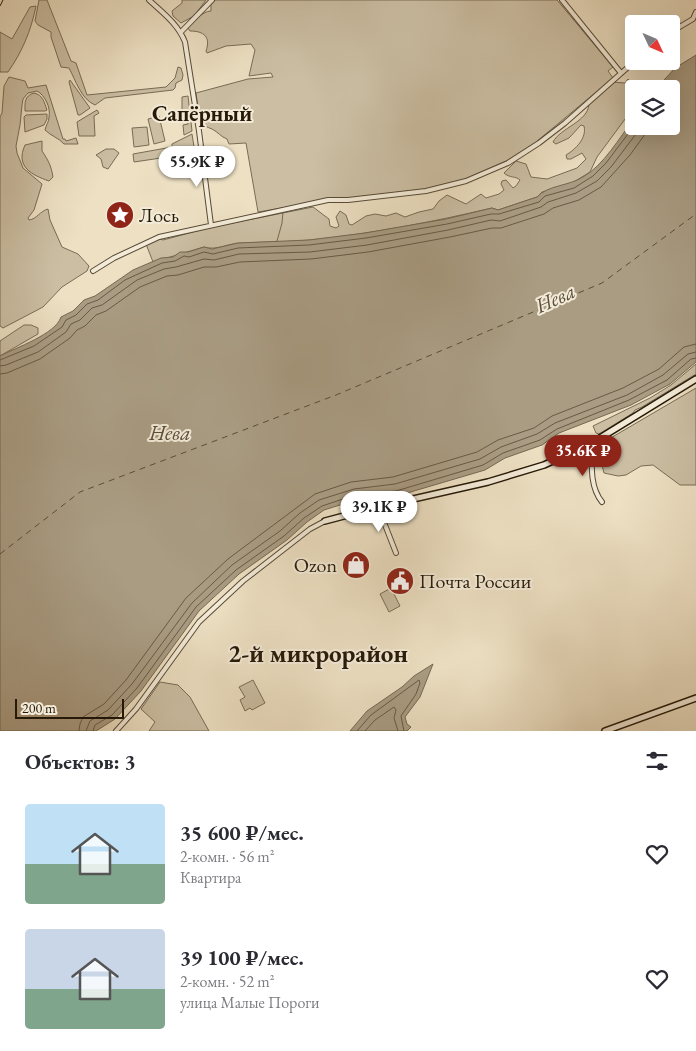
<!DOCTYPE html>
<html lang="ru">
<meta charset="utf-8">
<style>
body{margin:0;font-family:"EB Garamond",serif;background:#f2f2f3;color:#2b2b33;height:100vh;display:flex;flex-direction:column;font-size:19px;white-space:nowrap}
*{box-sizing:border-box;margin:0}
p{font-size:16px;color:#7c7c81}
.icon{flex:none;width:28px;height:28px;fill:none;stroke:currentColor;stroke-width:2;stroke-linecap:round;stroke-linejoin:round}
.map{position:relative;height:731px;overflow:hidden}
.panel{display:flex;flex-direction:column;background:#fff;flex:1}
.panel>*{flex:none}
.needle{width:32px;rotate:134deg}
.fabs{position:absolute;left:625px;top:15px;display:grid;gap:10px}
.fabs a{display:grid;place-items:center;width:55px;height:55px;border-radius:5px;background:#fff;box-shadow:0 5px 20px #0002;font-size:25px}
.scale{position:absolute;left:15px;bottom:12px;width:109px;box-sizing:border-box;padding-left:5px;border:2px solid #261908;border-top:0;font-size:14px;line-height:18px;white-space:nowrap;color:#261908;-webkit-text-stroke:4px #f3ebd8;paint-order:stroke}
.price{position:absolute;translate:-50% -42px;padding:0 11px;border-radius:18px;background:#fff;color:#222;font-size:16px;line-height:32px;filter:drop-shadow(0 1px 2px #0008)}
.price::after{content:'';position:absolute;left:50%;top:30px;width:15px;height:11px;margin-left:-8px;background:inherit;clip-path:polygon(0 0,100% 0,50% 100%)}
.price.current{background:#8f2418;color:#fff}
ul{padding:0;list-style:none}
li{display:flex;align-items:center;gap:15px;height:125px;padding:0 25px}
li span{display:grid;place-items:center;flex:none;width:140px;height:100px;border-radius:5px;color:#555}
li>.icon{margin-inline-start:auto}
span .icon{width:60px;height:60px;fill:#fffc;stroke-width:1}
li b{font-size:21px}
h2{display:flex;justify-content:space-between;align-items:center;height:60px;padding:0 25px;font-size:21px}
.map>svg:first-child{display:block}
.green{fill:#cbbea3;stroke:#786c56}
.water{fill:#a99c83;stroke:#756852}
.lines{fill:none;stroke-linecap:round;stroke-linejoin:round}
.shore{stroke:#685a46;stroke-width:1}
.stream{stroke:#756852;stroke-width:1}
.ferry{stroke:#5a4d39;stroke-width:1;stroke-dasharray:6 5;stroke-linecap:butt}
.street-casing{stroke:#584b37;stroke-width:6}
.secondary-casing{stroke:#261908;stroke-width:8}
.street{stroke:#f3ebd8;stroke-width:4}
.secondary{stroke:#f3ebd8;stroke-width:5}
.rail{stroke:#261908;stroke-width:1;stroke-dasharray:9 9;stroke-linecap:butt}
.labels{text-anchor:middle;dominant-baseline:central;stroke-width:4;stroke-linejoin:round;paint-order:stroke}
.poi-label{font-size:20px;fill:#261908;stroke:#f3ebd8;text-anchor:start}
.water-label{font-size:21px;font-style:italic;fill:#5a4d39;stroke:#f3ebd8}
.quarter-label{font-size:22px;font-weight:bold;fill:#261908;stroke:#f3ebd8}
.district-label{font-size:25px;font-weight:bold;fill:#261908;stroke:#f3ebd8}
</style>
<div class="map">
<svg width="696" height="731" viewBox="0 0 696 731">
<rect width="100%" height="100%" fill="#ede0c3"/>
<filter id="stains"><feTurbulence type="fractalNoise" baseFrequency=".004" numOctaves="4"/><feColorMatrix values="0 0 0 0 .2 0 0 0 0 .09 0 0 0 0 .02 0 0 0 .5 -.17"/></filter>
<radialGradient id="worn" r=".72"><stop offset=".6" stop-color="#630" stop-opacity="0"/><stop offset="1" stop-color="#630" stop-opacity=".3"/></radialGradient>
<path class="green" d="M39,0h8l24,61 5,2 11,32 79,-8 9,-9 3,-11 3,1 2,7 -1,5 -6,3 -1,5 -2,2 -68,8 -10,7c-14,-6 -19,-24 -26,-37l-8,-1 -10,-30v-5l-13,-7 -3,-4z
M182,0h24l-12,16 -13,7 -8,-7 -1,-5 10,-8z
M215,0h342l56,67 -5,4 5,7 -77,64 -30,19 -41,18 -40,10 -109,13 -58,10 -12,-69 -17,1 -2,-5c-6,-2 -9,-7 -15,-10 -5,-2 -8,-3 -12,-7l-4,-29 52,-14 25,-2 -2,-4 -22,3 6,-26 -4,-6 -25,2 -19,7 -1,-2c5,-14 -2,-20 -16,-20l-2,-3c6,-6 14,-17 23,-17v-6z
M36,6c-5,25 -14,46 -28,66h-8v-40l12,7 18,-32z
M9,77l16,4 3,7 18,-3 17,54h2l1,2 10,-3 2,6h-14c-5,-6 -13,-8 -19,-14 1,-5 4,-8 4,-13 2,-9 -4,-22 -12,-26l-9,2 -5,6 -1,6 -2,20 -4,21 1,7 6,15 19,16 -8,26 -6,8 1,2c8,-1 11,-9 19,-11l2,11 12,27 16,7 11,12 -2,5 -25,16 -19,20 -40,21 -3,-2v-209l2,-4 2,-27z
M628,79l10,10h-4v18l-37,50 -7,15 -18,11 -30,9 -5,5 -39,13 -6,-2c-60,14 -121,26 -182,32 -22,2 -46,2 -69,3 -13,0 -24,8 -37,4l-51,15 -7,-18 14,-5 3,1 45,-12 105,-21 16,12 1,7 6,2 3,-2 -3,-9 4,-6 6,4 3,9 3,1 14,-9 9,-2 11,2 10,-3 9,4 14,-5 14,-3 6,-8 8,-6 19,9 15,-10 5,4 13,-4 5,-4 -3,-6 1,-3 4,-1 7,8 3,-2 4,-6c-4,-4 -11,-2 -16,-7l12,-12 10,3 5,13 16,2 30,-11 9,-9 -4,-6 -11,6h-4l-1,-4c10,-6 21,-17 18,-29l-3,-1 -12,13 -13,6 -3,-2c7,-14 35,-20 36,-38l23,-22 13,1z
M70,80l20,28 -10,7h-2l-9,-33z
M34,93c9,2 10,9 13,17l-2,1h-20c0,-8 -1,-15 9,-18z
M188,96l4,35 -8,4 -1,-10 5,-1 -1,-5 -5,1v-23z
M97,110l2,3 -5,3 1,20h-16l-2,-14z
M47,114v5l-3,6 -19,7 -1,-15 2,-2z
M159,116l6,25 -11,3 -6,-25z
M147,127l2,18 -15,2 -2,-19z
M192,134l3,19 -61,9 -1,-8 39,-7v-3z
M42,141v10c6,9 9,14 11,26l-4,4c-17,-6 -34,-14 -24,-36z
M106,149h8l5,4 -11,16 -5,-2 -2,-8 -5,-4z
M24,325h7l7,3v6l-38,22v-15z
M696,364v10l-54,33 -7,3 -2,3 -34,21 -3,-1 -3,-7 57,-28 21,-13z
M696,388v97h-16l-27,-20 -12,1 -15,9 -8,1 -14,-3 -7,-27z
M391,588l9,18 -11,6 -9,-18z
M253,680l12,23 -13,7 -2,-2 -5,3 -5,-11 5,-3 -6,-10z
M160,682l18,3 12,12 19,34h-60l6,-9 -14,-13z"/>
<path class="water" d="M696,55v307l-26,22 -39,21 -72,28 -17,12 -37,13 -20,12 -88,26 -41,4 -32,10 -17,12 -20,18 -48,34 -40,37 -58,80 -26,28 -19,12h-96v-375c15,-8 56,-22 61,-39l12,-6 11,-11 11,-4 38,-26 28,-12 12,-1 7,-5h8l16,-5 8,2 26,-6 71,-3 56,-7 81,-14 46,-11 6,2 39,-13c11,-12 32,-11 46,-20 21,-12 36,-39 51,-58v7h37v-37h-15l19,-21z
M433,664l-13,33 -15,20 2,7 4,3 -4,4h-57l17,-20 35,-24 12,-11z"/>
<g class="lines">
<path class="shore" d="M0,360l34,-14 28,-19 4,-7 10,-5 11,-11 11,-4 27,-20 37,-17 13,-2 9,-5 5,1 15,-5 9,2 25,-6 71,-3 57,-7 81,-14 44,-10h8l40,-12 6,-6 29,-8 19,-12 13,-13 28,-37
M0,366l6,-1 32,-13 28,-20 5,-8 9,-4 12,-12 10,-3 35,-25 27,-11 12,-2 28,-8 10,1 25,-6 71,-2 57,-7 81,-15 43,-10 9,1 41,-14 7,-5 28,-9 21,-12 14,-14 31,-41
M0,374l7,-1 33,-14 30,-21 7,-8 8,-4 11,-11 10,-4 34,-24 27,-11 11,-1 26,-8h12l24,-5 71,-3 57,-7 82,-15 42,-9h9l43,-14 9,-6 26,-8 22,-13 29,-32 21,-29
M79,731l1,-7 3,-7 21,-13 22,-24 60,-82 42,-39 87,-65 36,-12 42,-5 84,-25 21,-12 36,-12 18,-12 71,-28 36,-19 25,-22 12,-3
M86,731l4,-10 18,-11 24,-26 60,-81 40,-38 48,-34 20,-18 19,-13 35,-11 41,-5 85,-25 21,-12 36,-13 18,-11 72,-28 36,-20 25,-21 8,-2
M93,731l2,-6 17,-10 25,-27 59,-81 40,-37 48,-34 20,-18 18,-12 33,-11 41,-4 87,-26 20,-12 37,-13 17,-11 72,-29 38,-20 24,-21 5,-1
M357,731l14,-16 48,-35 1,3 -4,11 -15,22 3,15
M365,731l10,-11 19,-13 2,3 -2,8 4,13"/>
<path class="stream" d="M277,241l5,-18 1,-11"/>
<path class="ferry" d="M0,554l80,-62 256,-97 266,-112 94,-69"/>
<defs>
<path id="street" d="M149,0c14,13 29,24 36,42l14,89 12,94
M562,0l59,73
M181,32l31,-32
M671,32l22,-13 3,-7
M93,271l21,-13 45,-21 169,-37h20l78,-9 40,-10 42,-18 31,-20 26,-20 70,-62
M592,443c0,20 -3,43 10,59
M378,507l18,46
M116,731l20,-22 63,-87 44,-41 67,-52 15,-8"/>
<path id="secondary" d="M325,521l53,-14 110,-25 56,-17 48,-22 104,-64
M605,731l91,-33"/>
</defs>
<use href="#street" class="street-casing"/>
<use href="#secondary" class="secondary-casing"/>
<use href="#street" class="street"/>
<use href="#secondary" class="secondary"/>
<path class="rail" d="M0,6l3,-6"/>
</g>
<defs>
<symbol id="sight-disc" viewBox="-11 -11 22 22"><circle r="9.5" fill="#8f2418" stroke="#f3ebd8"/><path d="M0-6L1.8-2.2L6-1.7L2.9 1.2L3.7 5.4L0 3.3L-3.7 5.4L-2.9 1.2L-6-1.7L-1.8-2.2Z" fill="#fff"/></symbol>
<symbol id="shop-disc" viewBox="-11 -11 22 22"><circle r="9.5" fill="#8f2418" stroke="#f3ebd8"/><path d="M-5-2.5h2.3a2.7 3.5 0 0 1 5.4 0H5L5.5 6h-11ZM-1.5-2.5h3a1.5 2.3 0 0 0-3 0Z" fill="#fff"/></symbol>
<symbol id="civic-disc" viewBox="-11 -11 22 22"><circle r="9.5" fill="#8f2418" stroke="#f3ebd8"/><path d="M-.6-6.5H3V-4.5H.6V-3L4-1V1h2V6H-6V1h2V-1L-.6-3ZM-1.2 2.5V6h2.4V2.5Z" fill="#fff"/></symbol>
</defs>
<g fill-rule="evenodd">
<use href="#sight-disc" x="104" y="199" width="32" height="32"/>
<use href="#shop-disc" x="340" y="549" width="32" height="32"/>
<use href="#civic-disc" x="384" y="565" width="32" height="32"/>
</g>
<g class="labels">
<g class="poi-label">
<text x="139" y="215">Лось</text>
<text x="337" y="565" text-anchor="end">Ozon</text>
<text x="419" y="581">Почта России</text>
</g>
<g class="water-label">
<text transform="translate(555 298) rotate(-25)">Нева</text>
<text x="170" y="432">Нева</text>
</g>
<g class="quarter-label">
<text x="202" y="113">Сапёрный</text>
</g>
<g class="district-label">
<text x="318" y="653">2-й микрорайон</text>
</g>
</g>
<rect width="100%" height="100%" filter="url(#stains)"/>
<rect width="100%" height="100%" fill="url(#worn)"/>
</svg>
<div class="fabs">
<a><svg class="needle" viewBox="-14 -14 28 28"><path d="M0-13l5 13h-10z" fill="#e53935"/><path d="M0 13l5-13h-10z" fill="#7c7c81"/></svg></a>
<a><svg class="icon" aria-label="layers" viewBox="0 0 24 24"><path d="M12 4l9 5-9 5-9-5zM3 14l9 5 9-5"/></svg></a>
</div>
<div class="scale">200 m</div>
<b class="price" style="left:197px;top:188px">55.9K ₽</b>
<b class="price current" style="left:583px;top:477px">35.6K ₽</b>
<b class="price" style="left:379px;top:533px">39.1K ₽</b>
</div>
<section class="panel">
<h2>Объектов: 3<svg class="icon" aria-label="filters" viewBox="0 0 24 24"><path d="M4 7h16M4 17h16"/><circle cx="9" cy="7" r="2"/><circle cx="15" cy="17" r="2"/></svg></h2>
<ul>
<li><span style="background:linear-gradient(#bfe0f5 60%,#7fa58c 0)"><svg class="icon" aria-label="home" viewBox="0 0 24 24"><path d="M3 11l9-7 9 7M6 9v11h12V9"/></svg></span><div><b>35 600 ₽/мес.</b><p>2-комн. · 56 m²</p><p>Квартира</p></div><svg class="icon" aria-label="heart" viewBox="0 0 24 24"><path d="M12 20l-8-8c-3-5 5-10 8-4 3-6 11-1 8 4z"/></svg></li>
<li><span style="background:linear-gradient(#c9d6e8 60%,#7fa58c 0)"><svg class="icon" aria-label="home" viewBox="0 0 24 24"><path d="M3 11l9-7 9 7M6 9v11h12V9"/></svg></span><div><b>39 100 ₽/мес.</b><p>2-комн. · 52 m²</p><p>улица Малые Пороги</p></div><svg class="icon" aria-label="heart" viewBox="0 0 24 24"><path d="M12 20l-8-8c-3-5 5-10 8-4 3-6 11-1 8 4z"/></svg></li>
</ul>
</section>
